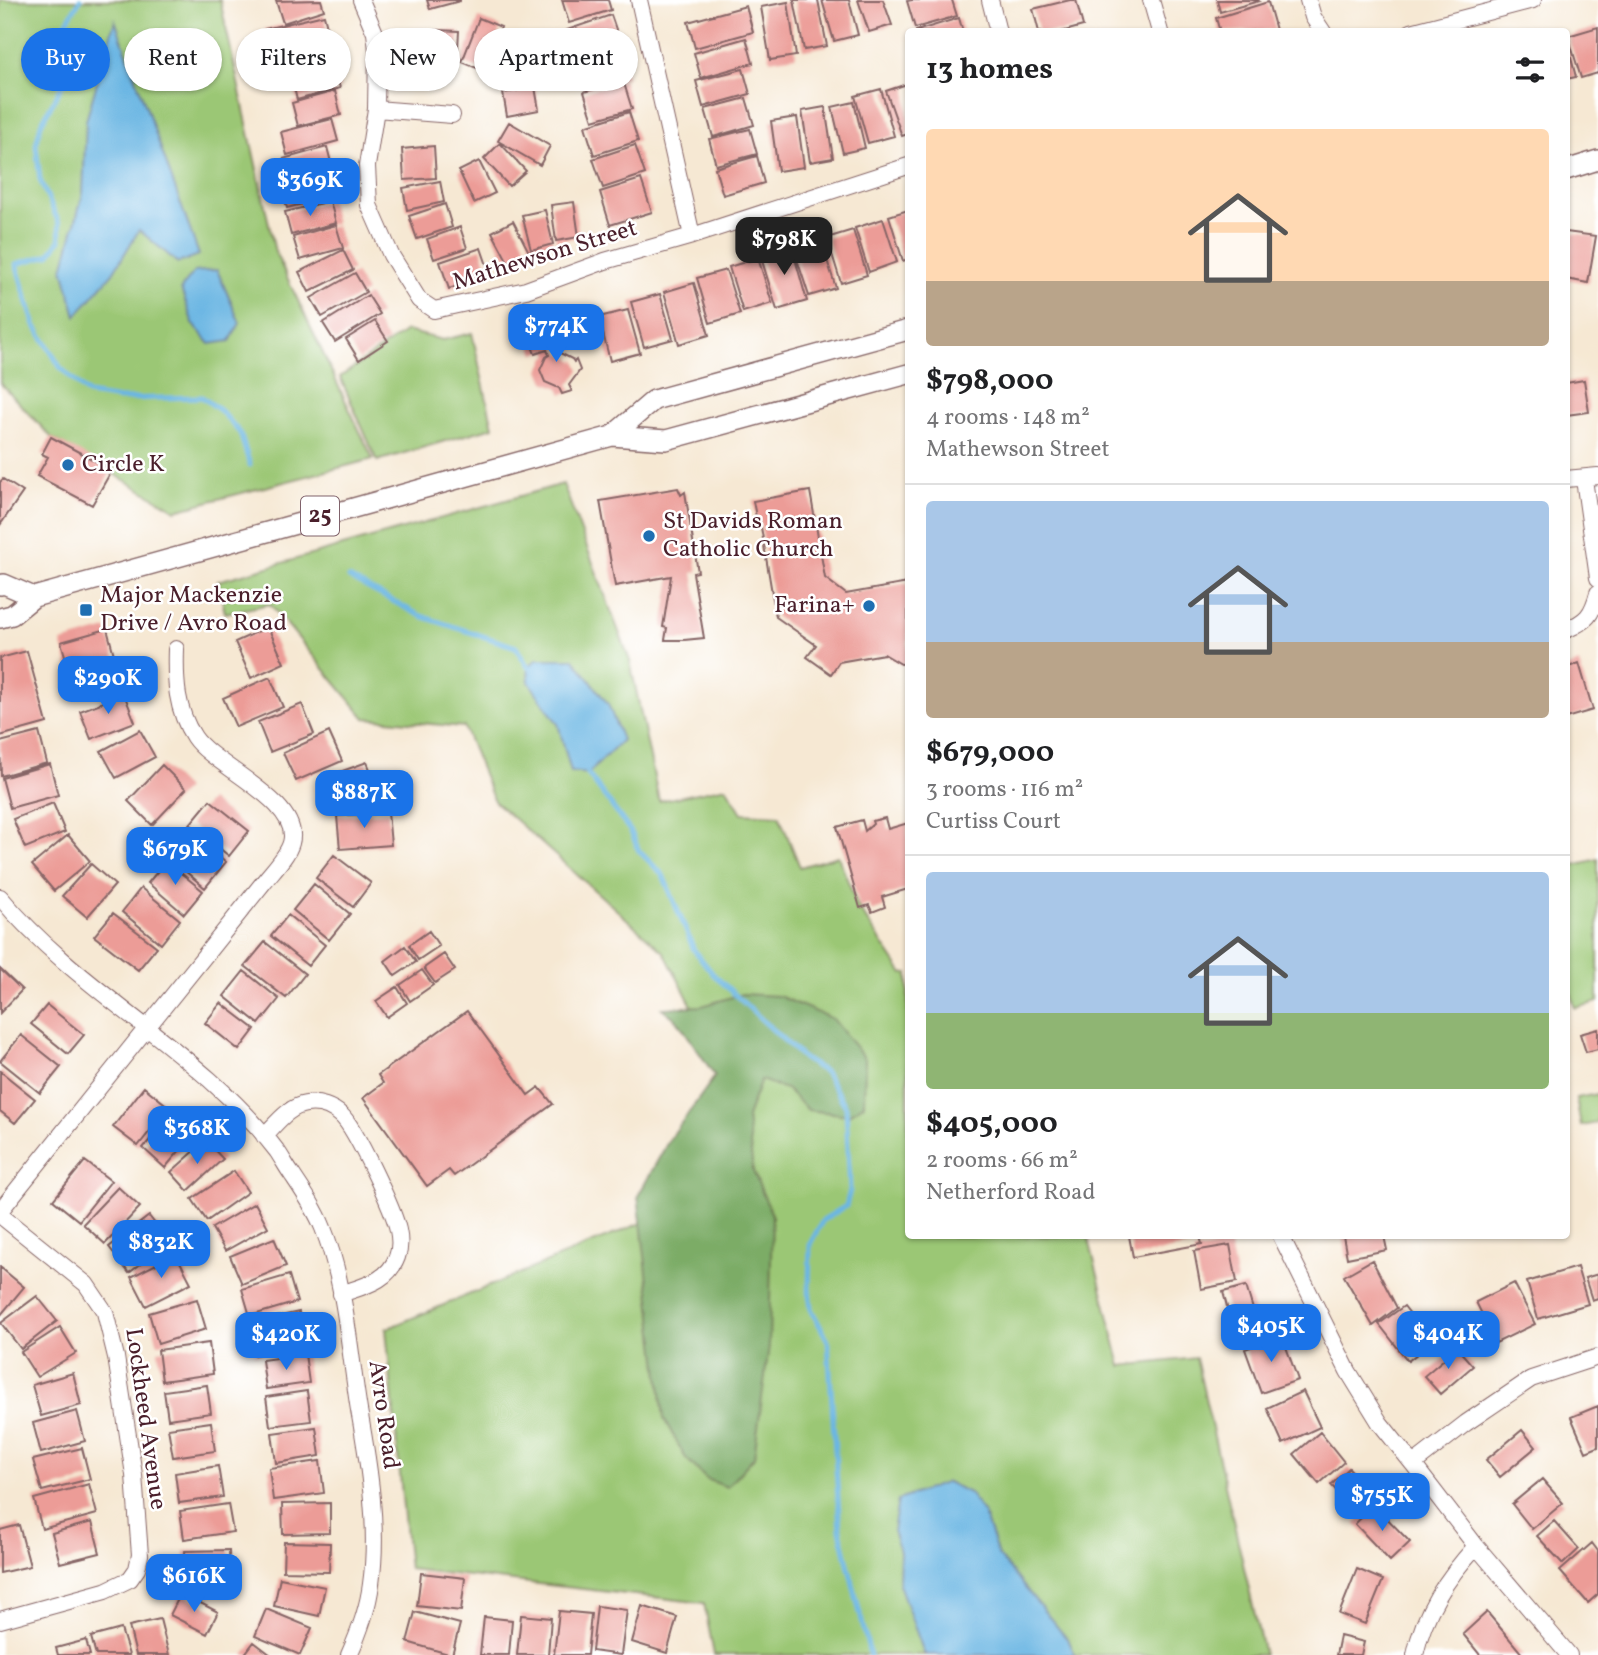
<!DOCTYPE html>
<meta charset="utf-8">
<style>
body{margin:0;font-family:Vollkorn,serif;background:#f6f6f6;color:#202124;height:100vh;display:flex;flex-direction:column;font-size:26px;white-space:nowrap}
*{box-sizing:border-box;margin:0}
p{font-size:23px;color:#757577}
.icon{flex:none;width:38px;height:38px;fill:none;stroke:currentColor;stroke-width:2;stroke-linecap:round;stroke-linejoin:round}
.map{position:relative;flex:1;overflow:hidden}
.details{position:absolute;left:905px;top:28px;width:665px;height:1211px;display:flex;flex-direction:column;background:#fff;border-radius:7px;box-shadow:0 2px 5px #0004}
.details>*{flex:none}
.guide{position:absolute;left:21px;top:28px;width:665px;height:63px;display:flex;gap:14px}
.price{position:absolute;translate:-50% -60px;padding:0 16px;border-radius:14px;background:#1a73e8;color:#fff;font-size:23px;line-height:46px;filter:drop-shadow(0 2px 4px #0008)}
.price::after{content:'';position:absolute;left:50%;top:42px;width:21px;height:16px;margin-left:-10px;background:inherit;clip-path:polygon(0 0,100% 0,50% 100%)}
.price.current{background:#222;color:#fff}
ul{padding:0;list-style:none}
li{display:grid;align-content:center;gap:14px;height:371px;padding:0 21px}
li+li{border-top:2px solid #e0e0e0}
li span{display:grid;place-items:center;height:217px;border-radius:7px;color:#555}
li>.icon{margin-inline-start:auto}
span .icon{width:126px;height:126px;fill:#fffc;stroke-width:1}
li b{font-size:30px}
h2{display:flex;justify-content:space-between;align-items:center;height:84px;padding:0 21px;font-size:30px}
.chip{padding:0 24px;border-radius:32px;background:#fff;box-shadow:0 2px 5px #0004;font-size:24px;line-height:63px}
.chip.current{background:#1a73e8;color:#fff}
.map>svg:first-child{display:block}
.green{fill:#9bc775;stroke:#727350;stroke-width:2}
.forest{fill:#7cac66;stroke:#636648;stroke-width:2}
.water{fill:#6ab6e3;stroke:#5a6a87;stroke-width:2}
.lines{fill:none;stroke-linecap:round;stroke-linejoin:round}
.stream{stroke:#6ab6e3;stroke-width:5}
.building{fill:#ec9c97}
.minor-casing{stroke:#866566;stroke-width:18}
.major-casing{stroke:#866566;stroke-width:22}
.minor{stroke:#fff;stroke-width:16}
.major{stroke:#fff;stroke-width:19}
.poi-dot{fill:#1f6fb2;stroke:#fff;stroke-width:2.5}
.labels{text-anchor:middle;dominant-baseline:central;stroke-width:5;stroke-linejoin:round;paint-order:stroke}
.shield{fill:#fff;stroke:#80626b;stroke-width:2}
.shield-label{font-size:23px;font-weight:bold;fill:#4a1f2b}
.street-label{font-size:24px;fill:#4a1f2b;stroke:#fff}
.poi-label{font-size:24px;fill:#4a1f2b;stroke:#fff;text-anchor:start}
</style>
<div class="map">
<svg width="1598" height="1655" viewBox="0 0 1598 1655">
<rect width="100%" height="100%" fill="#fff"/>
<filter id="ink" filterUnits="userSpaceOnUse"><feTurbulence type="fractalNoise" baseFrequency=".0143" numOctaves="2"/><feDisplacementMap in="SourceGraphic" scale="14" xChannelSelector="R" yChannelSelector="G"/><feConvolveMatrix kernelMatrix="1 2 1 2 8 2 1 2 1" color-interpolation-filters="sRGB"/></filter>
<filter id="wash" filterUnits="userSpaceOnUse"><feTurbulence type="fractalNoise" baseFrequency=".00686" numOctaves="4" result="noise"/><feDisplacementMap in="SourceGraphic" scale="28" xChannelSelector="R" yChannelSelector="G"/><feGaussianBlur stdDeviation="1.57" result="paint"/><feColorMatrix in="noise" values="0 0 0 0 0 0 0 0 0 0 0 0 0 0 0 0 0 1.4 0 .05"/><feComposite in="paint" operator="in"/></filter>
<g filter="url(#wash)">
<rect width="100%" height="100%" fill="#f6e8d3"/>
<path class="green" d="M0,0h220l55,252 98,207 -197,51 -124,-72 -52,-55z
M406,331l37,9 29,-7 21,94 -116,34 -37,-84z
M563,484l67,177 29,140 67,-14 16,26 37,2 21,52 38,-11 20,51 45,67 5,-1v263h180l33,130 75,-8 68,297h-550l-10,-52 -295,-34 -23,-240 253,-105 92,-143 -67,-129 -170,-151 -30,-74 -99,-9 -95,-114 -45,9 -7,-32z
M1598,859v143l-23,6 -9,-32v-109z
M1598,1094v29l-17,3 -5,-28z"/>
<path class="forest" d="M742,994l37,2 54,23 32,40 -1,45 -15,11 -41,-5 -22,-21 -25,-9 -14,37 6,54 19,44 -3,131 -15,111 -27,30 -21,-8 -21,-22 -21,-38 -26,-223 31,-56 46,-64 -38,-56 -15,-12 40,-2z"/>
<path class="water" d="M115,20l84,235 -21,8 -39,-33 -26,43 -37,43 -13,-47 20,-76 3,-72z
M217,270l23,53 -10,18 -20,3 -17,-20 -12,-35 13,-17z
M537,659h37l34,45 14,36 -34,34 -17,-2 -13,-48 -29,-42 -1,-15z
M947,1482l22,11 15,21 14,41 71,86 6,14h-148l-3,-2 -25,-69 1,-32 -7,-21 5,-31z"/>
<g class="lines">
<path class="stream" d="M80,0l-23,38 7,44 -23,42 -5,21 4,35 19,43 1,17 -11,15 -33,9 18,59 26,44 28,27 32,5 82,-2 19,14 19,22 10,32
M349,578l72,38 95,31 12,20
M588,774l43,58 8,19 24,24 31,75 19,24 91,85 21,13 21,35 4,83 -4,16 -23,14 -13,24 -1,45 2,20 17,32 12,189 30,125"/>
</g>
<g id="blocks">
<path class="building" d="M321,0l3,10 -41,13 -7,-22z
M427,0h33v1l-30,8z
M562,0h46l3,10 -42,13z
M794,0h24l9,46 -23,4z
M822,0h27l9,35 -24,6z
M858,0h25l9,25 -23,7z
M912,0h40l5,16 -42,12 -8,-27z
M1070,0h6l7,26 -22,6h-22l-6,-23z
M1217,0h41l1,1 -39,11z
M788,2l8,54 -26,4 -9,-53z
M1268,2l8,28 -56,2 -4,-14z
M746,6l7,26 -58,16 -7,-26z
M324,15l6,23 -59,14 -6,-23z
M611,15l9,26 -47,16 -9,-26z
M479,18l22,9 -17,44 -22,-9z
M959,18l4,14h-47v-1z
M1598,27v46l-17,5 -13,-42z
M436,30l23,1 -2,34 -22,-1z
M424,32l9,35 -21,6 -9,-36z
M746,38l7,25 -52,15 -7,-25z
M331,39l6,22 -49,13 -5,-22z
M1567,43l9,34 -10,2v-35z
M518,46l14,17 -33,28 -15,-18z
M618,46l9,31 -42,12 -9,-31z
M333,64l7,24 -43,12 -6,-24z
M743,69l7,25 -47,13 -7,-26z
M623,80l9,29 -39,11 -9,-28z
M907,84l1,50 -6,2 -16,-45z
M535,87l4,23 -32,6 -4,-23z
M881,89l13,47 -26,7 -13,-47z
M335,91l6,24 -43,11 -6,-23z
M746,98l8,27 -41,12 -8,-28z
M854,102l11,46 -22,5 -11,-46z
M825,107l8,51 -23,4 -8,-51z
M629,112l9,29 -44,14 -9,-29z
M797,117l7,50 -26,4 -7,-50z
M332,119l6,22 -51,14 -6,-23z
M509,122l41,24 -10,19 -42,-24z
M750,129l7,25 -41,11 -7,-26z
M500,143l26,28 -17,15 -25,-27z
M635,145l10,29 -42,14 -10,-29z
M434,146l2,32 -32,2 -2,-31z
M327,147l6,23 -44,12 -6,-23z
M757,156l7,27 -41,12 -8,-27z
M479,161l16,32 -21,10 -15,-32z
M326,174l7,22 -46,12 -6,-22z
M641,179l11,33 -42,13 -10,-33z
M440,181l4,21 -37,8 -4,-22z
M330,201l6,22 -45,12 -6,-23z
M574,202l5,35 -23,4 -5,-36z
M445,204l7,23 -35,12 -8,-23z
M545,210l8,34 -22,6 -9,-35z
M908,210v49l-5,2 -14,-45z
M883,219l14,43 -28,10 -14,-44z
M513,221l16,31 -21,10 -16,-30z
M336,225l7,23 -43,12 -7,-23z
M460,227l7,21 -33,11 -7,-20z
M853,230l14,45 -26,8 -14,-45z
M1566,232l30,4 -8,47 -22,-4z
M820,238l16,50 -27,8 -16,-49z
M791,245l16,56 -30,9 -17,-56z
M481,248l9,26 -41,15 -9,-27z
M343,250l10,20 -44,22 -10,-20z
M758,258l14,45 -29,9 -14,-45z
M726,270l14,44 -30,9 -13,-45z
M355,273l11,19 -44,25 -11,-19z
M694,283l15,52 -30,9 -15,-52z
M660,294l13,45 -29,8 -13,-45z
M368,295l12,19 -45,28 -12,-19z
M628,310l12,43 -30,8 -11,-44z
M375,321l13,20 -29,19 -13,-21z
M589,324l6,17 -24,8 -6,-17z
M553,333l5,19 14,7 2,3 2,-2 4,10 -11,15 3,6 -10,3 -3,-6 -14,-6 -5,-12 6,-13 3,-2 -2,-5 -12,4 -5,-13z
M1584,380l5,32 -23,3v-32z
M51,437l61,33 -20,35 -55,-29 11,-19 -6,-3z
M3,479l20,13 -23,33v-43z
M678,488l3,7 4,-3 13,80 -5,1 11,65 -20,2h-19l2,-12 -4,-1 8,-51 -56,10 -15,-85z
M810,491l15,87 21,16 62,-11v80l-7,1 -17,-10 -45,8 -8,12 -24,-17 9,-12 -40,-28 -16,-96 -3,1 -4,-21z
M268,627l16,36 -33,15 -16,-36z
M107,629l15,55 -45,13 -16,-55z
M27,651l20,72 -47,13v-78z
M1579,663l14,47 -27,8v-50z
M270,677l13,30 -47,20 -13,-29z
M124,694l11,28 -44,17 -11,-28z
M302,704l12,30 -44,18 -12,-30z
M140,730l15,27 -39,21 -15,-27z
M39,732l8,31 -46,13 -1,-34z
M329,732l13,29 -46,20 -13,-28z
M367,762l12,30 -48,17 -11,-30z
M50,764l8,31 -48,13 -8,-30z
M162,765l24,24 -34,36 -24,-24z
M210,800l39,31 -20,25 -39,-32z
M53,803l12,29 -40,16 -12,-29z
M388,812l3,33 -51,4 -3,-33z
M885,818l3,11 20,-6v66l-26,8 3,10 -13,5 -3,-7 -9,3 -23,-81 25,-7 3,11 8,-7 -1,-3z
M190,832l36,30 -21,26 -35,-30z
M68,835l22,26 -36,30 -22,-26z
M334,855l37,28 -18,24 -37,-29z
M166,861l37,30 -19,23 -36,-31z
M91,864l24,21 -28,32 -25,-21z
M314,884l36,30 -21,26 -36,-30z
M141,888l39,32 -19,24 -39,-32z
M113,913l44,34 -19,23 -44,-34z
M288,915l37,30 -17,21 -37,-30z
M429,931l10,15 -21,14 -9,-15z
M265,942l40,32 -19,24 -41,-32z
M405,946l11,16 -21,14 -10,-15z
M444,954l11,16 -20,13 -11,-15z
M0,969l22,21 -22,23z
M422,970l11,15 -23,16 -10,-16z
M244,971l35,28 -20,25 -35,-28z
M397,987l10,16 -20,14 -11,-16z
M221,1003l34,26 -16,21 -34,-27z
M47,1005l37,30 -16,19 -37,-30z
M467,1011l61,84 11,-8 14,17 -99,72 -5,-6 -22,16 -64,-88 20,-15 -5,-8z
M1598,1029v20l-12,3 -6,-18z
M21,1035l40,32 -21,26 -40,-32z
M0,1071l35,28 -20,24 -15,-12z
M144,1087l25,20 -31,39 -25,-19z
M174,1111l22,20 -31,37 -22,-20z
M206,1141l17,18 -35,32 -17,-19z
M85,1161l26,20 -32,40 -26,-21z
M234,1171l14,21 -41,29 -15,-22z
M118,1187l22,20 -35,37 -22,-20z
M255,1203l13,24 -43,24 -13,-23z
M149,1216l20,26 -40,31 -20,-26z
M1129,1236h71l2,8 -69,13z
M1343,1236h41l3,14 -40,8z
M274,1238l12,28 -44,18 -12,-28z
M1230,1245l7,37 -36,7 -7,-38z
M176,1254l15,29 -45,23 -15,-29z
M1372,1260l25,48 -24,18 -29,-50z
M0,1267l24,20 -24,29z
M1577,1267l11,37 -50,15 -11,-37z
M1598,1274v24l-6,2 -7,-22z
M289,1275l8,27 -47,14 -8,-27z
M1514,1283l21,41 -39,19 -20,-41z
M1246,1286l12,40 -24,7 -11,-41z
M37,1296l20,25 -36,28 -20,-26z
M197,1299l9,30 -48,15 -9,-31z
M1404,1306l28,36 -24,19 -29,-37z
M299,1312l6,32 -50,11 -6,-32z
M60,1327l16,26 -39,24 -16,-25z
M1282,1336l16,44 -37,13 -16,-44z
M209,1343l4,31 -51,7 -4,-31z
M1457,1348l16,18 -33,28 -16,-18z
M305,1354l4,29 -43,6 -4,-29z
M73,1373l8,32 -40,11 -9,-31z
M207,1385l4,28 -43,6 -4,-28z
M307,1391l4,30 -41,5 -4,-29z
M1303,1391l17,36 -37,17 -16,-36z
M1598,1406v41l-12,5 -15,-35z
M77,1411l8,30 -44,12 -8,-30z
M211,1422l4,29 -42,6 -5,-29z
M316,1427l4,29 -44,7 -4,-30z
M1522,1430l14,17 -36,30 -14,-17z
M1320,1432l24,30 -25,22 -25,-30z
M82,1448l8,31 -48,12 -9,-31z
M320,1461l4,32 -51,7 -4,-32z
M218,1466l5,31 -44,6 -4,-30z
M1349,1468l26,27 -18,17 -26,-27z
M1542,1479l21,24 -31,26 -20,-25z
M89,1484l8,30 -55,15 -8,-30z
M330,1503v30l-47,1 -1,-30z
M228,1504l5,28 -49,7 -4,-28z
M1374,1505l36,37 -20,19 -35,-37z
M1554,1521l25,28 -16,15 -26,-28z
M92,1522l8,31 -40,10 -8,-30z
M19,1525l11,41 -30,7v-43z
M284,1542l46,1 -1,29 -46,-1z
M1592,1543l6,8v43l-10,9 -28,-32z
M229,1550l1,28 -44,1 -1,-28z
M1357,1569l26,11 -18,44 -26,-10z
M421,1573l44,5 -4,33 -44,-5z
M280,1578l45,9 -6,29 -45,-10z
M181,1593l37,19 -11,22 -37,-19z
M597,1606l30,4 -6,45 -29,-4z
M642,1606l35,11 -10,36 -35,-11z
M266,1609l46,19 -12,27 -45,-19z
M559,1611l32,3 -4,41h-33z
M415,1612l45,12 -8,31 -45,-13z
M1487,1612l36,43h-43l-17,-21z
M521,1615l30,3 -3,37h-31z
M484,1617l28,3 -3,35h-29z
M160,1619l9,36h-33l-7,-29z
M121,1629l8,26h-33l-5,-18z
M1340,1636l24,6 -3,13h-25z
M86,1640l4,15h-32l-2,-7z
M254,1642l17,13h-27z"/>
</g>
</g>
<g filter="url(#ink)">
<use href="#blocks" fill-opacity="0" stroke="#866566" stroke-width="2"/>
<g class="lines">
<defs>
<path id="minor" d="M361,0l14,33 2,17 -1,59 -9,57 2,39 22,50 28,45 15,10 92,-20 79,-29 87,-25 216,-70
M639,0l53,236
M990,0l8,32
M1151,0l9,32
M1308,0l5,17 10,15
M1411,32l122,-32
M376,109l76,6
M1566,479l32,-3
M1584,479l14,99
M1566,630c21,-9 26,-15 32,-37
M0,897c81,97 201,154 277,254 5,7 9,15 14,22 12,18 24,35 32,55 23,57 26,122 36,182 10,55 20,118 12,174 -3,24 -12,49 -22,71
M264,1136c12,-12 25,-30 42,-32 13,-2 26,3 35,11 14,12 53,96 57,115 2,9 2,19 -1,27 -9,25 -34,29 -56,37
M0,1211l263,-328c9,-12 24,-26 28,-40 12,-41 -78,-77 -97,-106 -18,-27 -19,-57 -18,-88
M0,1215l86,69 19,28 11,45 18,118 6,80 -3,14 -7,10 -25,12 -105,29
M1281,1236l67,135 32,52 33,41 63,82 93,109
M1413,1464l53,-41 65,-44 67,-22
M1415,1655c9,-43 32,-77 61,-109"/>
<path id="major" d="M1566,170l32,-10
M612,436l42,-36 254,-70
M0,585l4,-1 30,13
M0,618l12,-3 22,-18 578,-161 54,4 242,-66"/>
</defs>
<use href="#minor" class="minor-casing"/>
<use href="#major" class="major-casing"/>
<use href="#minor" class="minor"/>
<use href="#major" class="major"/>
</g>
</g>
<g class="poi-dot">
<circle cx="68" cy="465" r="7"/>
<circle cx="649" cy="536" r="7"/>
<circle cx="869" cy="606" r="7"/>
<rect x="79" y="603" width="14" height="14" rx="3.5"/>
</g>
<g class="labels">
<rect class="shield" x="301" y="496.5" width="38" height="39" rx="5"/>
<g class="shield-label">
<text x="320" y="516">25</text>
</g>
<g class="street-label">
<text transform="translate(545 256) rotate(-17)">Mathewson Street</text>
<text transform="translate(383 1415) rotate(82)">Avro Road</text>
<text transform="translate(145 1419) rotate(82)">Lockheed Avenue</text>
</g>
<g class="poi-label">
<text x="82" y="465">Circle K</text>
<text x="663" y="522">St Davids Roman<tspan x="663" dy="28">Catholic Church</tspan></text>
<text x="100" y="596">Major Mackenzie<tspan x="100" dy="28">Drive / Avro Road</tspan></text>
<text x="855" y="606" text-anchor="end">Farina+</text>
</g>
</g>
</svg>
<b class="price" style="left:310px;top:218px">$369K</b>
<b class="price current" style="left:784px;top:277px">$798K</b>
<b class="price" style="left:556px;top:364px">$774K</b>
<b class="price" style="left:108px;top:716px">$290K</b>
<b class="price" style="left:364px;top:830px">$887K</b>
<b class="price" style="left:175px;top:887px">$679K</b>
<b class="price" style="left:197px;top:1166px">$368K</b>
<b class="price" style="left:161px;top:1280px">$832K</b>
<b class="price" style="left:1271px;top:1364px">$405K</b>
<b class="price" style="left:1448px;top:1371px">$404K</b>
<b class="price" style="left:286px;top:1372px">$420K</b>
<b class="price" style="left:1382px;top:1533px">$755K</b>
<b class="price" style="left:194px;top:1614px">$616K</b>
<div class="guide">
<a class="chip current">Buy</a>
<a class="chip">Rent</a>
<a class="chip">Filters</a>
<a class="chip">New</a>
<a class="chip">Apartment</a>
</div>
<section class="details">
<h2>13 homes<svg class="icon" aria-label="filters" viewBox="0 0 24 24"><path d="M4 7h16M4 17h16"/><circle cx="9" cy="7" r="2"/><circle cx="15" cy="17" r="2"/></svg></h2>
<ul>
<li><span style="background:linear-gradient(#ffd9b3 70%,#b9a48a 0)"><svg class="icon" aria-label="home" viewBox="0 0 24 24"><path d="M3 11l9-7 9 7M6 9v11h12V9"/></svg></span><div><b>$798,000</b><p>4 rooms · 148 m²</p><p>Mathewson Street</p></div></li>
<li><span style="background:linear-gradient(#a9c7e8 65%,#b9a48a 0)"><svg class="icon" aria-label="home" viewBox="0 0 24 24"><path d="M3 11l9-7 9 7M6 9v11h12V9"/></svg></span><div><b>$679,000</b><p>3 rooms · 116 m²</p><p>Curtiss Court</p></div></li>
<li><span style="background:linear-gradient(#a9c7e8 65%,#8fb573 0)"><svg class="icon" aria-label="home" viewBox="0 0 24 24"><path d="M3 11l9-7 9 7M6 9v11h12V9"/></svg></span><div><b>$405,000</b><p>2 rooms · 66 m²</p><p>Netherford Road</p></div></li>
</ul>
</section>
</div>
